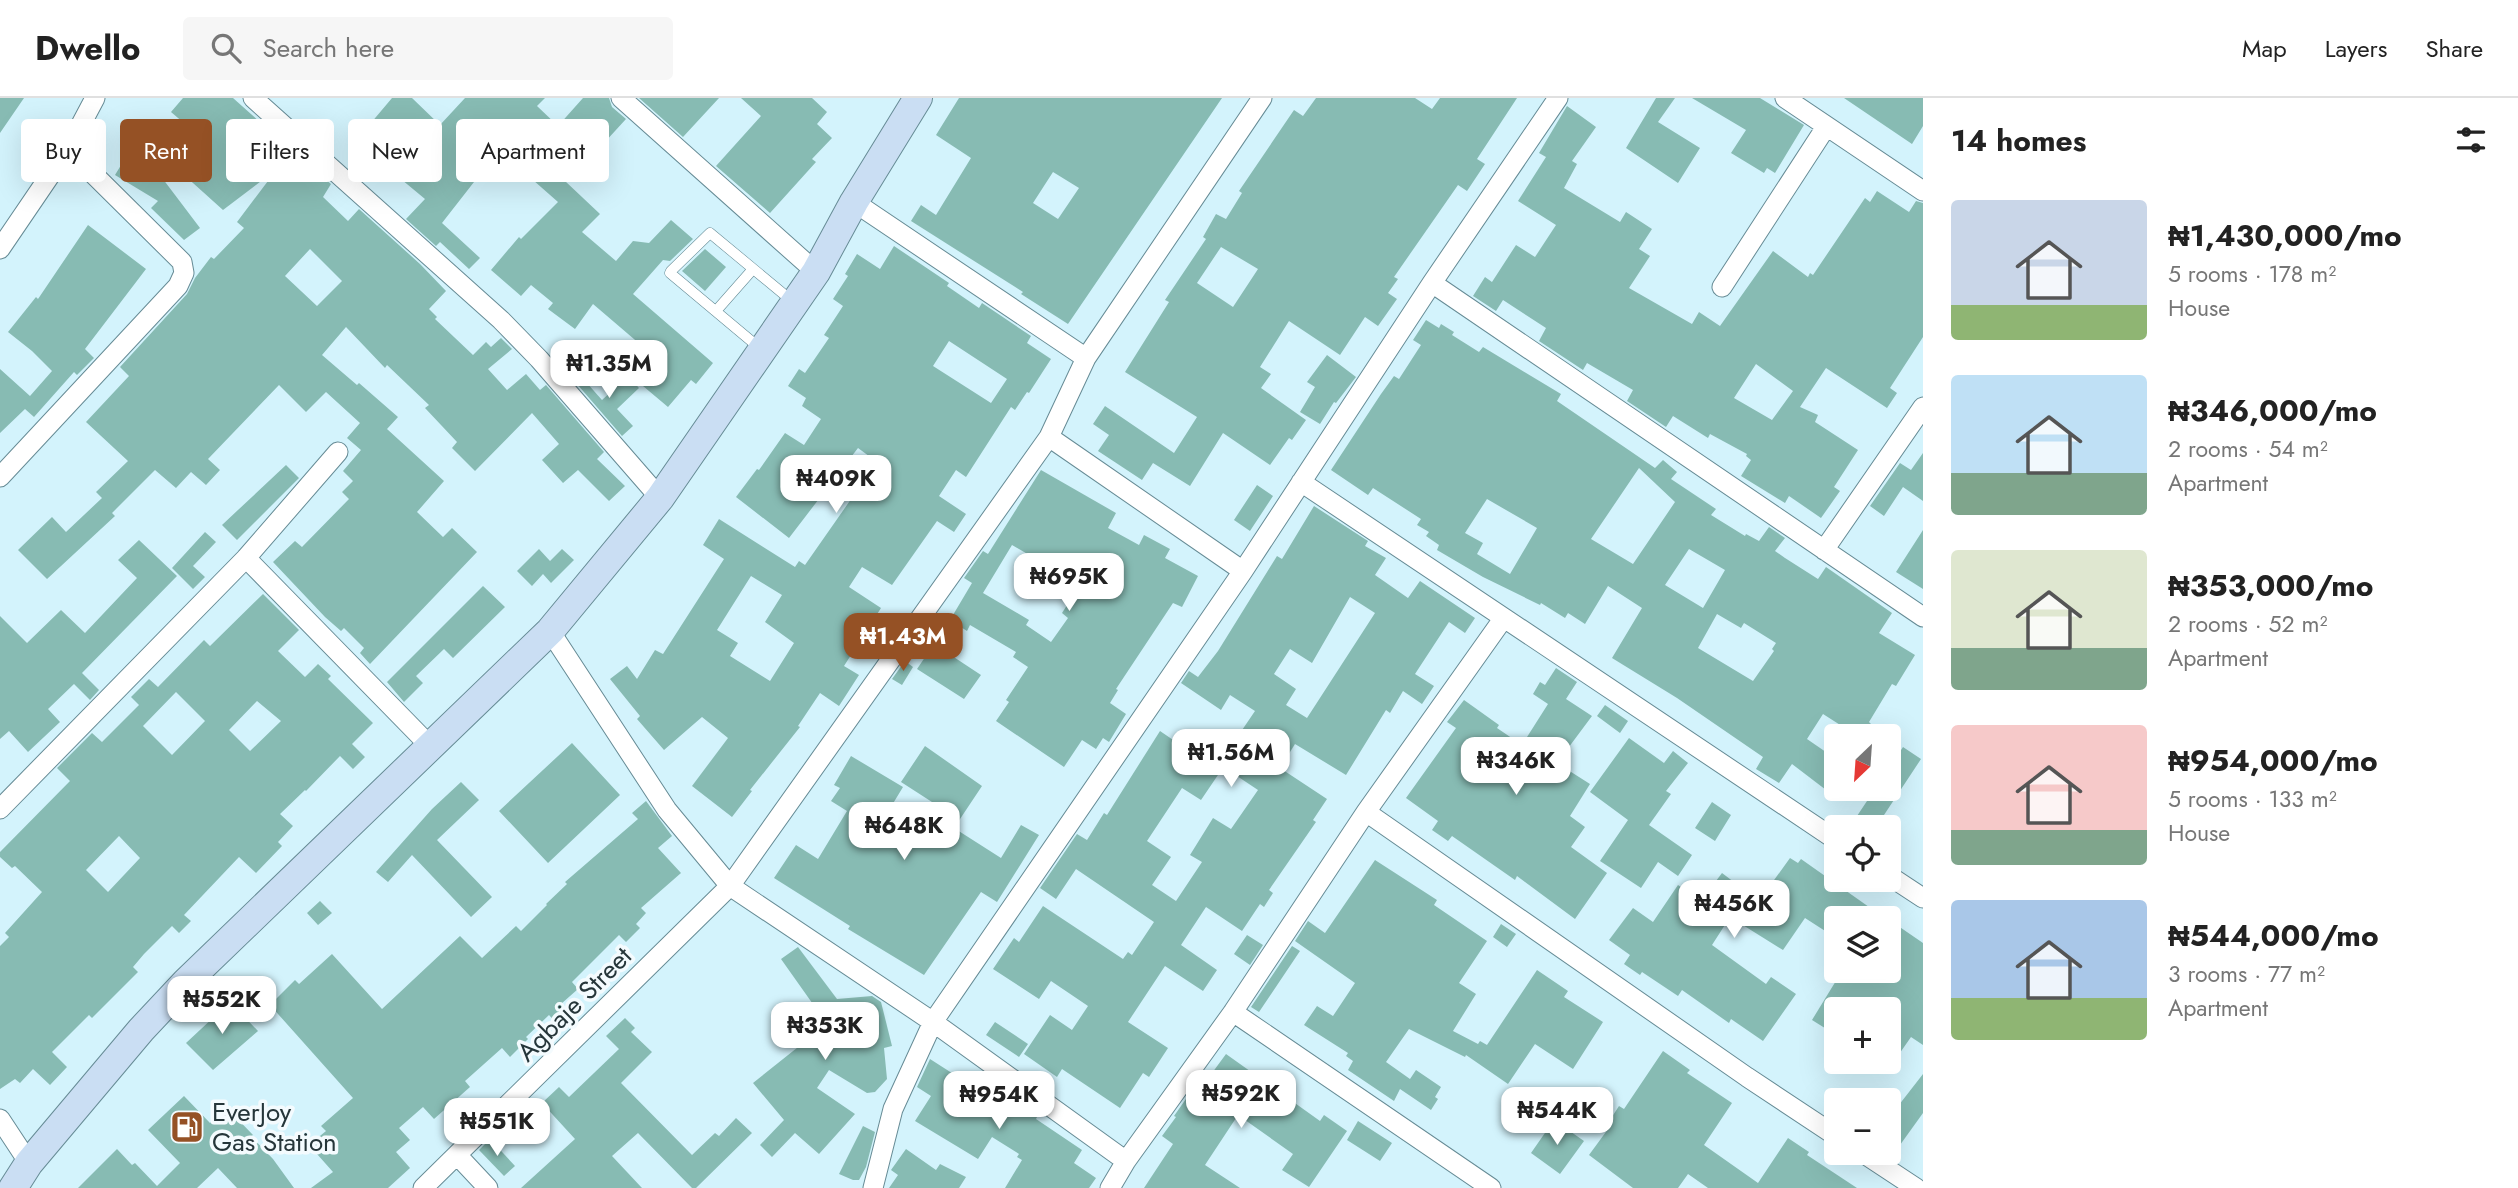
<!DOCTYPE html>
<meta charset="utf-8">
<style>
body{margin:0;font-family:Jost,sans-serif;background:#f6f6f6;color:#222;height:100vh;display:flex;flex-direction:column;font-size:26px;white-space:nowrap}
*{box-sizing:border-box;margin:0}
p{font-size:23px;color:#767676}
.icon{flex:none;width:38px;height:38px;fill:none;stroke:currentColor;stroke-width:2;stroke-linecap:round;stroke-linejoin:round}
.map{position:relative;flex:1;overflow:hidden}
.details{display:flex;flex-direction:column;background:#fff;width:595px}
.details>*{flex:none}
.hud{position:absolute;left:21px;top:21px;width:665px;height:63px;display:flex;gap:14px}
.needle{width:46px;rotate:205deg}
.fabs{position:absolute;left:1824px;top:626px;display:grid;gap:14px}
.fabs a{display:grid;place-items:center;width:77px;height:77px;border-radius:7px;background:#fff;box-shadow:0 7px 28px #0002;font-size:35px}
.price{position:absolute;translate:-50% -60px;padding:0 16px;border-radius:14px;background:#fff;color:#222;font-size:23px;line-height:46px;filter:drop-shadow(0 2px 4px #0008)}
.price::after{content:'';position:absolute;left:50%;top:42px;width:21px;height:16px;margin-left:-10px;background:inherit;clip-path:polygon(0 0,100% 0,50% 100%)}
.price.on{background:#955125;color:#fff}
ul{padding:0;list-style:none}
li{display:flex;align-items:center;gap:21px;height:175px;padding:0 28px}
li span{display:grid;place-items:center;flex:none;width:196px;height:140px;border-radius:7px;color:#555}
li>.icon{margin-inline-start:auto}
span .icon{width:84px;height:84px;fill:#fffc;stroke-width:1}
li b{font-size:30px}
h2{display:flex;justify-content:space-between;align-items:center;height:84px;padding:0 28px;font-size:30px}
.tag{padding:0 24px;border-radius:7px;background:#fff;box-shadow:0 7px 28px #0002;font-size:24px;line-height:63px}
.tag.on{background:#955125;color:#fff}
header{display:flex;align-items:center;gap:42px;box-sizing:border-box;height:98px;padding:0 35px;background:#fff;border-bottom:2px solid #e0e0e0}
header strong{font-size:33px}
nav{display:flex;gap:38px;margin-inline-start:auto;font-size:24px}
.search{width:490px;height:63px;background:#f6f6f6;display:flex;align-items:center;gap:18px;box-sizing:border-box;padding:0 24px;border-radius:7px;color:#767676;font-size:26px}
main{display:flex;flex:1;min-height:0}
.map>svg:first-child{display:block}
.building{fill:#87bbb3;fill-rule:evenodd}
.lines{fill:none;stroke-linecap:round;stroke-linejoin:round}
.service-casing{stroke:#668b95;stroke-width:11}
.minor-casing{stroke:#668b95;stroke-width:21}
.secondary-casing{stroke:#668b95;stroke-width:30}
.service{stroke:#fff;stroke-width:10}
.minor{stroke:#fff;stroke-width:19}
.secondary{stroke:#cadef3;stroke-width:28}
.labels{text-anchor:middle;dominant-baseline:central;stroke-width:7;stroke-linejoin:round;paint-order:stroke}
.street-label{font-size:26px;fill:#26363a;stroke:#f4fbfe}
.poi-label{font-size:26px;fill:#26363a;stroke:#f4fbfe;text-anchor:start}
</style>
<header>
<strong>Dwello</strong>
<div class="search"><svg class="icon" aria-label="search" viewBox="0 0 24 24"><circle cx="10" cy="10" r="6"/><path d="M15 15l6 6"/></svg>Search here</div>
<nav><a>Map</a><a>Layers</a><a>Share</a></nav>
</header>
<main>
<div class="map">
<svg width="1923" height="1090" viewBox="0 0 1923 1090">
<rect width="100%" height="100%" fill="#d3f3fc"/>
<path class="building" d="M0,0h24l-24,35z
M183,0h50l28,25 -2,2 23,20 2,-1 47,40 -8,13 25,24 11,-12 61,55 26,27 -17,18 8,8 -2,2 38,36 13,-13 5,5 10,-9 11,11 -24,20 19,21 19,-16 14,16 6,-5 58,67 -7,7 28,27 -16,15 -31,-31 -15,13 -21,-23 17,-16 -27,-31 -57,58 -23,-23 5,-6 -32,-34 4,-3 -42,-40 -2,3 -39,-41 -24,28 35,30 2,-2 39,34 -11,12 57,52 -27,31 26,25 9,-9 25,24 -107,112 -10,-11 4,-5 -20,-20 -3,3 -16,-14 -52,-55 22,-21 7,6 47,-48 -7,-7 11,-11 -10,-10 18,-21 -14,-12 13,-15 -34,-31 -20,20 -27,-27 -71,74 12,11 -14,15 -15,-13 -15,16 -21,-18 -43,43 3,3 -68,63 -29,-29 34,-33 14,15 36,-34 -6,-6 32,-31 -42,-39 43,-46 -9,-9 67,-73 8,-16 16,-21 3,2 30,-31 -7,-6 37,-49 -1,-1 -50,38 -50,-45 25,-30 -27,-23zM310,151l32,32 -25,25 -32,-30z
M392,0h20l28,27 25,-27h80l-8,8 21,20 25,-28h26l3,9 14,12 -33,36 -2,-1 -26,27 35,33 -18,18 34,29 17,-20 16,2 22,-23 22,19 -23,22 -7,-1 -30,34 80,69 -17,21 -5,-4 -23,27 -25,-21 19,-23 -69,-59 -18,25 -27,-20 5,-6 -22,-18 -10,11 -30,-26 28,-33 2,2 37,-37 -59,-52 -57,73 38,35 -11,11 -29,-27 -4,4 -30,-27 19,-20 -47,-39 -7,8 -22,-19z
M639,0h80l-36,39z
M741,0h71l15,14 -10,12 15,14 -20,21 4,3 -46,51 -54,-47 45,-50z
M959,0h263l-154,226 -47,-30 2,-2 -112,-71 10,-16 15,10 35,-57 -35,-23zM1053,74l26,16 -21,31 -25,-16z
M1316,0h99l17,11 8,-11h77l-40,61 8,5 -18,27 -9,-6 -64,92 4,2 -10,14 9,6 -19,27 -13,-9 -25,38 -51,-34 -29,46 11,7 -10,14 45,32 -14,20 -3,-2 -19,27 -47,-32 -33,53 -37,-23 -11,17 -44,-29 11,-16 -16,-11 12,-18 69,47 23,-36 -72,-45 44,-70 -4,-2 41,-61 -3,-2 13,-23 10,5 16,-26 -3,-2 55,-81 9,6zM1221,149l37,22 -25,38 -36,-24z
M1656,0h19l-17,24 42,26 -22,35 -52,-35z
M1692,0h68l44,27 -29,48 -8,-5 -3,5 -33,-20 15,-23z
M1844,0h79v28l-11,18z
M1567,8l29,21 -24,34 5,3 -13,24 56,34 6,-10 26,17 -13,20 11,7 -21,32 63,36 7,-12 21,14 53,-75 35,26 2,-4 3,2 52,-77 5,4 7,-11 32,21 7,-11 7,2v134l-33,51 7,5 -10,15 -61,-40 -26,39 18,8 -3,7 43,28 -24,37 6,4 -19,27 -32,-22 -4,7 -44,-27 10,-16 -5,-4 1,-2 -37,-20 -2,4 -35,-22 -7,11 -39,-26 6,-11 -46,-27 -4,7 -44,-29 7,-13 -43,-28 -7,11 -23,-15 12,-19 7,5 24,-37 19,12 21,-32 -38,-24 28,-44 -7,-4zM1756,266l37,27 -21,29 -38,-22z
M132,49l12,7 56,74 -16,12 -33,-32 7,-7 -43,-26z
M88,127l58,44 -61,80 9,9 -17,17 -3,-3 -40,45 -9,-8 -25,24v-64l30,27 22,-25 -20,-20 -24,-19 28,-35 2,2z
M894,148l55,37 -2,3 32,22 3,-5 49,33 -4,7 24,16 -22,34 -2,-1 -12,18 -4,-3 -45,70 -10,-7 -17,26 27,18 -12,18 -17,-11 -45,64 -30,-18 -13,20 32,21 -37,58 15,9 -20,31 -19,-13 -22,33 2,1 -50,63 2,1 -20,26 -40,-31 36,-48 -26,-21 -38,33 -27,-31 3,-3 -30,-37 17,-13 10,13 18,-29 8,4 61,-95 -21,-14 16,-26 76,48 4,-6 6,4 72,-103 -19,-14 -69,90 -53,-41 21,-28 2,1 26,-37 19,12 17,-26 -19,-13 4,-8 -18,-12 11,-17 6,4 24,-35 -5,-3 19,-29 -10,-7 15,-23 -3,-2 12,-20 23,15zM949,243l58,38 -16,24 -58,-37zM751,478l31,19 -17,27 29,21 -24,38 -40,-25 8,-13 -21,-13z
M705,151l21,18 -21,24 -23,-20z
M1426,222l13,8 2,-4 13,8 -2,3 27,17 4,-5 78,47 -4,7 98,67 8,-8 14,12 -6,7 45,30 -5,6 34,21 1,-2 13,7 10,-14 16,11 -10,13 10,7 33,21 8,-12 66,46 -13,20 36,22 -19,31 -4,-2 -23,38 2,2 -8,13h-4l-36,-23 -16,25 29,20v26l-6,8 -38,-29 -13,19 -23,-14 7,-12 -86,-59 -65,-40 30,-50 -34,-22 -23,38 -17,-11 -3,5 -24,-15 -1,2 -57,-28 -46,-27 2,-5 -13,-9 3,-4 -12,-7 4,-6 -48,-31 -5,7 -37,-25 50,-76 13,-18 5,3 22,-34 -8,-5zM1639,370l36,34 -42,62 -42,-25zM1487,401l50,29 -27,46 -33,-20 6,-11 -18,-10zM1689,451l36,21 -22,38 -38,-23zM1717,516l24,14 3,-5 32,20 -4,6 2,2 -21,30 -55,-33z
M1327,257l29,22 -20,26 -2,-1 -14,22 -20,-12 15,-25 -8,-5z
M570,266l32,36 26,-24 11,12 -22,21 16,17 -11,10 -58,-67z
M1923,355v48l-20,-14 -19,29 -14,-10 30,-43 11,7z
M286,367l13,13 -62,62 -15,-15z
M1041,372l75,43 -8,15 31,17 5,-10 26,14 -5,9 33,18 -16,31 -9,-4 -57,86 2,1 -8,13 16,11 -17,28 -6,-4 -7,11 -14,-9 -18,27 -68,-46 13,-19 -3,-2 22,-33 -15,-10 3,-5 -46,-27 -3,6 -17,-11 22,-37 -8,-5 19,-27 5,3zM1012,447l68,40 -18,28 6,5 -17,24 -25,-17 3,-5 -46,-27z
M1257,387l16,11 -23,35 -16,-11z
M1314,408l54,35 -3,5 21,12 -11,17 33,23 12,-17 55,37 -10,15 -16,-11 -34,52 19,12 -12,18 -19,-13 -13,22 -4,-3 -40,65 -51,-31 -15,24 47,31 -14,21 3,2 -47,68 4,3 -9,14 -4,-3 -18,27 -36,-24 -25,38 36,25 -14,21 -38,-25 -37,56 40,26 -19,29 -6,-4 -23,35 -58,-39 -5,8 -33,-23 26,-39 22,15 16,-24 -37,-25 -12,18 -46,-30 21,-31 5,4 24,-36 80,53 5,-7 4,3 22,-33 -78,-53 -20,30 -16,-11 37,-54 10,6 17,-27 3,2 53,-84 60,41 -19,28 -19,-12 -35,53 24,16 -19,28 24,16 26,-39 -12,-7 23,-37 18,11 27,-39 -39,-26 36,-53 -25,-16 -9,15 -40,-27 8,-12 9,6 20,-26 59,-95 5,3zM1350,499l25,16 -68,105 -21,-13 10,-16 -22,-15 16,-25 22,14z
M1923,432v59l-27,-17z
M205,434l11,10 -23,24 12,11 -12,12 -21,-21z
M139,442l38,36 -95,97 17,17 -9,10 -16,-16 -26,25 12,13 -32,30 -19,-21 -9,8v-123l27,27 34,-33 24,23 52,-55 -19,-18z
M539,451l11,12 12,-12 12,11 -23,23 -8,-9 -11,12 -15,-15z
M483,488l22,21 -52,51 -9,-9 -28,27 7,7 -19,19 -17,-20z
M263,496l36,36 -21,21 27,26 13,-13 13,12 -3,3 45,44 -21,21 13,13 -12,12 -13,-13 -34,35 -1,-1 -25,24 13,12 -15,16 4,4 -26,27 -17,-16 -55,58 7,6 -12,12 -7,-7 -28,28 -11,13 5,5 -46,46 -3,-3 -37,37 15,15 -17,18 -17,-16 -13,14 -5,-4 -15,10v-143l9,-9 -4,-4 37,-41 -27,-26 -3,2 -12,-11v-5l70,-71 -13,-13 35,-35 10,9 37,-37 -8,-8 18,-18 9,8 46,-47 6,6zM176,594l29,29 -33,34 -29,-29zM257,603l24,20 -31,30 -21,-21zM119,738l21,22 -32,34 -22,-22z
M934,546l47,31 -17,24 -47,-30z
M905,563l8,6 -11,18 -10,-6z
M1556,570l21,14 -11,17 26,17 -35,47 33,21 -20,32 15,11 -14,20 36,26 -32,46 -58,-43 -2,4 -63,-44 -4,5 -16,-11 6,-9 -32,-23 50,-70 -9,-6 17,-22 35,25 -2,3 25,17 26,-41 -15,-10 7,-12 5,3z
M1605,607l23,16 -8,12 -23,-17z
M1629,640l35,25 9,-12 15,12 -22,28 5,3 -22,31 43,30 -14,21 -20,-14 -17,26 -41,-27 28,-41 -38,-28z
M572,645l48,52 -72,68 -49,-52z
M925,648l57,40 -28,42 47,30 20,-33 18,10 -42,67 -16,-10 -57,83 -76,-46 2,-3 -76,-48 22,-33 22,14 29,-48 -16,-10 9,-13 -6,-3 17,-29 52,31 -20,33 26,17 23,-35 -31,-20z
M1903,649l18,12 -37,56 2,2 -7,11h-30l26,-39h13v-19z
M461,684l18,18 -42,40 55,57 -21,20 -59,-62 -24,27 -12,-10 56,-63z
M646,703l26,35 -14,12 23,25 -40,35 5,5 -10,11 4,4 -14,14 -7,-7 -47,47 6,7 -17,15 10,10 -12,12 -10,-11 -23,22 2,2 -18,18 -8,-9 -37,33 5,6 -36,32 -11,-12 -24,21 11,12 -14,12 14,16 -22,20h-77l22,-16 -24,-27 17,-14 -5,-5 32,-28 -83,-93 25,-25 4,4 33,-30 50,55 78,-73 22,22 34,-32 5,5 26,-26 -1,-1 21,-20 -2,-2 73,-63 -6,-6z
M1712,704l19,13 -16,26 -20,-13z
M1790,760l8,5 3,-4 85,60h-50v19l-31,-20 -22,32 -53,-33 -18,28 54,39 5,-7 25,17 -33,47 -32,-22 -2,4 -47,-33 -4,6 -36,-24 -2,3 -16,-11 6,-9 -21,-15 24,-32 20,14 25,-37 23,16 21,-28 37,28z
M1375,762l62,40 -3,5 53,36 -28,42 17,11 -23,37 25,13 2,-3 7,4 50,-75 31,21 -4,6 39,25 -30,47 -38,-25 -27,40 -42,-29 -1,2 -56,-28 -23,33 24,17 6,-9 25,17 -6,10 3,2 -7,11 -31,-21 -6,12 -46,-31 5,-9 -7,-5 2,-3 -44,-28 13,-19 16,10 22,-33 -60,-42 13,-20 17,12z
M320,803l12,12 -14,12 -11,-12z
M1888,821l35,24v102l-12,-8 -23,33v-60h-52v25l-24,-15 30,-49h46z
M1501,826l15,10 -9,13 -14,-10z
M1247,837l16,10 -13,20 -16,-11z
M1292,848l8,5 -41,61 -8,-5z
M798,849l39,52 35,-3 9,6 11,44 -8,2 3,31 -12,13 -8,1 -38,-23 -12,18 38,26 -36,40 -24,-21 -23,24 -12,-12 24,-25 -31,-37 74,-59 -46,-65z
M230,904l28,29 -45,39 -27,-27z
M625,920l10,10 -4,4 21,20 -31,31 71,72 23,-22 4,3 17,-18 16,15 -56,55h-4l-54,-55 -26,23 30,32h-121l54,-49 -33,-36 17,-16 10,10 50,-48 -13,-13z
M995,924l33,22 -9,13 -33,-22z
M1663,953l27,19 -3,3 45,30 -28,42 54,38 30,-45 21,14 -2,3 50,33h-149l-20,-14 -10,14h-45l-44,-33 22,-30 -3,-2 11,-17 5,3z
M1226,956l94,67 4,-6 23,16 -38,56 -27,-17 11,-16 -55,-39 -33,50 35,23h-96l29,-44 -11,-8 14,-19 -2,-1 14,-20 5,3z
M930,961l53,34 5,-7 29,20 2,-3 19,12 -2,4 46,31 -8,13 22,15 -7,10h-84l17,-28 -5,-3 2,-3 -27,-17 -14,22 -63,-38 16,-25 -14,-9z
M1923,976v39l-23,32 -12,-8v-18z
M184,998l26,27 17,-15 26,27 -2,1 22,23 21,29h-57l-19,-20 -21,20h-119l39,-39 15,16 3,-2 22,23 23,-23 -32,-33z
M1554,1022l30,21 -24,33 -29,-21z
M1358,1023l34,22 -12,18 -33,-21z
M863,1028l12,6 -9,35 -7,13h-6l-14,-6z
M490,1041l25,27 -11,10 -25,-26z
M906,1051l30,21 4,-6 26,13 -7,11h-70l9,-13 -7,-5z"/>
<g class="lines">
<defs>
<path id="service" d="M716,213l37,-42
M762,252l-92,-77 1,-2 39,-38 82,68"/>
<path id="minor" d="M253,0l248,222 38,39 121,139
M621,0l195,174
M1785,0l138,93
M854,104l232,156
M0,151l68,-100 27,-51
M1432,185l491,334
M1722,189l104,-160
M1049,339l194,134
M0,379l178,-191 6,-13 -2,-11 -114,-113
M1301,384l535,358
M1824,452l99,-143
M246,460l184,188
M550,533l117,179 63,76 203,136 193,139
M0,711l246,-251 92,-106
M1366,714l381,265 89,59
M1888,777l35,23
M1233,914l258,176
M0,1021l29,44
M1863,1055l53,35
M458,1058l30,32
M423,1090l307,-302 319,-449 37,-79 176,-260
M873,1090l20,-79 40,-87 310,-451 189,-288 126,-185
M1110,1090l16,-27 107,-149 133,-200 137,-193"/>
<path id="secondary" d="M13,1090l16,-25 112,-133 45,-48 364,-351 110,-133 156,-226 38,-70 64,-104"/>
</defs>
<use href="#service" class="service-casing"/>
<use href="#minor" class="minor-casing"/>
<use href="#secondary" class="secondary-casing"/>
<use href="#service" class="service"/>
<use href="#minor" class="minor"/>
<use href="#secondary" class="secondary"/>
</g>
<defs>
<symbol id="fuel-square" viewBox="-11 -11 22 22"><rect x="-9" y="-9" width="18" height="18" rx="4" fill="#955125" stroke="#f4fbfe"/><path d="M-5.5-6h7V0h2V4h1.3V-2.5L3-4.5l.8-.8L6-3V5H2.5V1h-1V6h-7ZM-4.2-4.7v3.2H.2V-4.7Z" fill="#fff"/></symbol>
</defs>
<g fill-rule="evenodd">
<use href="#fuel-square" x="168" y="1010" width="38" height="38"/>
</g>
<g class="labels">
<g class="street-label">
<text transform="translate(574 906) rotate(-45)">Agbaje Street</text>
</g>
<g class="poi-label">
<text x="212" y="1014">EverJoy<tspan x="212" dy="30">Gas Station</tspan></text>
</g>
</g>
</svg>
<div class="fabs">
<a><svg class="needle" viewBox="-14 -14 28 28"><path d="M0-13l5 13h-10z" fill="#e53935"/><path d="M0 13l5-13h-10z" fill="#767676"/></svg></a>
<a><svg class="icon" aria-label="locate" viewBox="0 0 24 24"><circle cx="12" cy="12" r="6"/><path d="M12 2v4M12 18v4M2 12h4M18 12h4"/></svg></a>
<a><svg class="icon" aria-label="layers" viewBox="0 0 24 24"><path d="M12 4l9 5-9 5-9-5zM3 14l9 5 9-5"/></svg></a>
<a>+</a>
<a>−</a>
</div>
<b class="price" style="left:609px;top:302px">₦1.35M</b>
<b class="price" style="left:836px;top:417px">₦409K</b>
<b class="price" style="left:1069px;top:515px">₦695K</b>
<b class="price on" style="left:903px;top:575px">₦1.43M</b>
<b class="price" style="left:1231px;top:691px">₦1.56M</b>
<b class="price" style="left:1516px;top:699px">₦346K</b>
<b class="price" style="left:904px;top:764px">₦648K</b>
<b class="price" style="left:1734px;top:842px">₦456K</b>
<b class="price" style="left:222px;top:938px">₦552K</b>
<b class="price" style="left:825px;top:964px">₦353K</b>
<b class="price" style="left:1241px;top:1032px">₦592K</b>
<b class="price" style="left:999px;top:1033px">₦954K</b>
<b class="price" style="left:1557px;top:1049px">₦544K</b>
<b class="price" style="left:497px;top:1060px">₦551K</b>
<div class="hud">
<a class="tag">Buy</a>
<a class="tag on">Rent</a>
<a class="tag">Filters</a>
<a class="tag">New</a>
<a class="tag">Apartment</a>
</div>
</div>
<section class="details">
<h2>14 homes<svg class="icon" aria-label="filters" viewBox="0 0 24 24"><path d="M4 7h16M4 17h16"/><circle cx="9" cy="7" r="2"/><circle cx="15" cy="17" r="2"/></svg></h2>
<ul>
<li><span style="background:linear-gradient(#c9d6e8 75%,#8fb573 0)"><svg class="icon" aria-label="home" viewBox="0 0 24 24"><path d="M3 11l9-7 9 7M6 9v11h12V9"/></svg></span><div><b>₦1,430,000/mo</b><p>5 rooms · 178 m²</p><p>House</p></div></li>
<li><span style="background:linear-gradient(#bfe0f5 70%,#7fa58c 0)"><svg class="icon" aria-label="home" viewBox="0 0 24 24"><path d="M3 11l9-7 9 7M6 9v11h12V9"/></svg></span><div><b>₦346,000/mo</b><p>2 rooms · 54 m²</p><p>Apartment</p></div></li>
<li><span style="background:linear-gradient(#dfe7d0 70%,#7fa58c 0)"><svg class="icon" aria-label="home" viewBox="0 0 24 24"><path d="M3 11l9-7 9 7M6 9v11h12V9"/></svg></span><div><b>₦353,000/mo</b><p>2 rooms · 52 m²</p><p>Apartment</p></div></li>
<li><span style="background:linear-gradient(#f6c9c9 75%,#7fa58c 0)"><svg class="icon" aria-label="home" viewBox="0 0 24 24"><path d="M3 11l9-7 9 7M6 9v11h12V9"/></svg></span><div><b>₦954,000/mo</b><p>5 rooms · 133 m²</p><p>House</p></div></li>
<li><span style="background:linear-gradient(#a9c7e8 70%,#8fb573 0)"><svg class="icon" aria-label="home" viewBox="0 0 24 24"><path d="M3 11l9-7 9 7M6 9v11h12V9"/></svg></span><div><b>₦544,000/mo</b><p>3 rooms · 77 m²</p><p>Apartment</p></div></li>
</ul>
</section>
</main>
